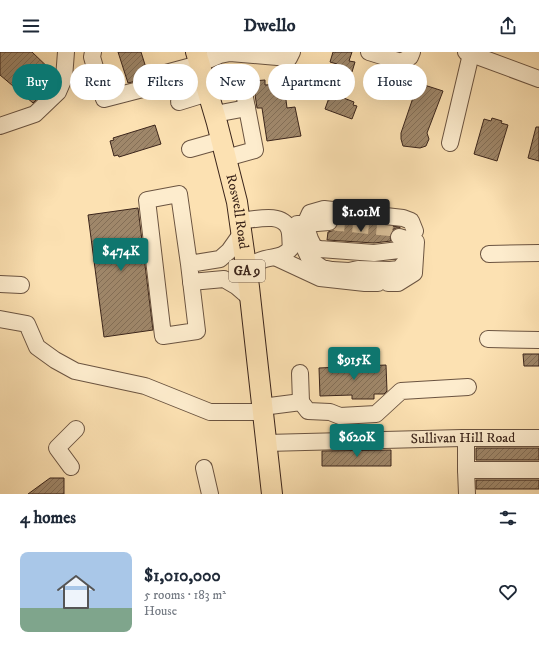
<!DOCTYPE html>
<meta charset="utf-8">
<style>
body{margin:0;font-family:"IM FELL DW Pica",serif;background:#f6f6f7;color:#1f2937;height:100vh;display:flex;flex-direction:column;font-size:15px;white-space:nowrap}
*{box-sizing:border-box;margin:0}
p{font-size:13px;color:#747a83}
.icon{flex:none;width:22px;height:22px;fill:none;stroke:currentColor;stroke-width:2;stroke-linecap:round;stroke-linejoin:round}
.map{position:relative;height:442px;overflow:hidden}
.side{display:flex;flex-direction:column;background:#fff;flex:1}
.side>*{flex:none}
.banner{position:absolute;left:12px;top:12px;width:515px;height:36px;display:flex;gap:8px}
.price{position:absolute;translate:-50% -34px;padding:0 9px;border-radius:4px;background:#0f766e;color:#fff;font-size:13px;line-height:26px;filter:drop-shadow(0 1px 2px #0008)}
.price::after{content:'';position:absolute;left:50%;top:24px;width:12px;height:9px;margin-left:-6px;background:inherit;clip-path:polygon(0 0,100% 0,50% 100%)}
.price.on{background:#222;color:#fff}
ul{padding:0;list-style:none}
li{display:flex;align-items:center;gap:12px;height:100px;padding:0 20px}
li span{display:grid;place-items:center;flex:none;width:112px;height:80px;border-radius:8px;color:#555}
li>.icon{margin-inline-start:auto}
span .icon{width:48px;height:48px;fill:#fffc;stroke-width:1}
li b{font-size:17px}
h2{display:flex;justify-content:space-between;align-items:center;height:48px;padding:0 20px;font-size:17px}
.tag{padding:0 14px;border-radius:18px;background:#fff;box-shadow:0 4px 16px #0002;font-size:14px;line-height:36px}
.tag.on{background:#0f766e;color:#fff}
header{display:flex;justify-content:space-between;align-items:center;height:52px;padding:0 20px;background:#fff;font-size:18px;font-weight:700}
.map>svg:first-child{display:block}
.building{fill:url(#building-hatch);stroke:#3b251b}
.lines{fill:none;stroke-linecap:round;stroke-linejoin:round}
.minor-tunnel{stroke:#d5bb94;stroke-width:16;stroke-dasharray:16 8;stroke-linecap:butt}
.minor-casing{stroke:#6b5441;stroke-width:18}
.major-casing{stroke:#3b251b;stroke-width:22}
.minor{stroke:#fdeccd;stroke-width:16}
.major{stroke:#fce1b2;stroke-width:20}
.labels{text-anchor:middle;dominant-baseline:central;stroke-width:3;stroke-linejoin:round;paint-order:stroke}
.shield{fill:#fdeccd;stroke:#756150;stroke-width:1}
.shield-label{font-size:13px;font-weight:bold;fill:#3b251b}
.street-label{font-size:14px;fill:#3b251b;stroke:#fdeccd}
</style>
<header><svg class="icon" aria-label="menu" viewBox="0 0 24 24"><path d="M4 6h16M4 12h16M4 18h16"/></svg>Dwello<svg class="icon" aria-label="share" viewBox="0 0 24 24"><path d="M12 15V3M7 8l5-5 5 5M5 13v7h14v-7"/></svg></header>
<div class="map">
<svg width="539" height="442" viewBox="0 0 539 442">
<defs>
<pattern id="building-hatch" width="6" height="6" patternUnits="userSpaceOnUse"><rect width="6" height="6" fill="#9f876a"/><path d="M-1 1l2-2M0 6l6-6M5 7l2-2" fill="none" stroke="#836e56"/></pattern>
</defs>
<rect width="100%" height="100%" fill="#fce1b2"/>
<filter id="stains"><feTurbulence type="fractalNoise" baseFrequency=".005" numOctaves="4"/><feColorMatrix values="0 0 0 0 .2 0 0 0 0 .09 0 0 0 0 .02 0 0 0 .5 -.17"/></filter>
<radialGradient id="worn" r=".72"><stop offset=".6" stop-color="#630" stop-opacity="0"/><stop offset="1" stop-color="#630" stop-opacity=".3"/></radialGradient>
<path class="building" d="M0,0h32l23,22 -5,12 -17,17 -33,-28z
M118,0h23l6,19 -4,2 2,6 -17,4z
M333,0h19l-3,9 6,1 -3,10 -14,-4 -1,-4 -7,-2z
M265,28v5l19,-1 3,24 8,-1 6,29 -34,5 -5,-33h-5l-4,-27z
M418,31l25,8 -16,42 2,6 -3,7 -6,2 -17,-2 -2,-7v-6z
M330,43l4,2 2,-2 18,7 -1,3 4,1 -5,13 -27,-10z
M492,66l10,3 -1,2 7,2 -11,36 -23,-7 10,-35 7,2z
M155,73l6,19 -42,13 -1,-2 -4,1 -4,-15 4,-1 -1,-2z
M536,75h3v34l-11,-3z
M138,156l15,122 -49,7 -16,-122z
M338,168l62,7v1h-4l-4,2 -2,5 1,6 -17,2 -47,-3 1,-8 7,-2 3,-4z
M523,302h16v12h-15z
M386,313l1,26 -3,3h-10v5h-22v-4l-32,1 -1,-28z
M476,396h63v12h-63z
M391,398v16h-69v-15z
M50,426h14v16h-36z
M476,428h63v9h-63z"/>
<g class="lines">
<path class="minor-tunnel" d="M329,170l71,7"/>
<defs>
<g id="minor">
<path d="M93,0l-1,5 12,42 62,-16"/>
<path d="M369,0l32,10 9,-5 2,-5"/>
<path d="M466,0l73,27"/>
<path d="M162,22l37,-10 21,-9 10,-2 59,5 3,-6"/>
<path d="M207,35l16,-3 19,-2 13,68 -29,8"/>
<path d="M179,50l29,-9"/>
<path d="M215,62l32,-6"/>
<path d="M0,74l35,-12 23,-22 6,-14 2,-26"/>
<path d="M450,91l21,-89"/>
<path d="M190,97l32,-9"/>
<path d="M239,169c15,-1 43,-10 50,8 2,6 1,13 2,19 -9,10 -14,8 -26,11 -7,2 -13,5 -19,7"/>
<path d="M297,172h8l24,-2"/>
<path d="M305,172l5,15 4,8 6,2 54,4 25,-3 8,3 1,6 -9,10 -9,1 -32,-1 -9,2 -17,-1 -10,-2 -12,-8 -6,-13 1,-23 5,-11 14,-4 79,9 8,3 4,10"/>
<path d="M489,202l50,-1"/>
<path d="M277,206l43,20 45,5h13"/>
<path d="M189,212l8,67 -34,5 -16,-136 32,-6 10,70 31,-5 9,-8 12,-17"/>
<path d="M191,230l33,-3 12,7 14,12"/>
<path d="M388,231h10l16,-10 2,-31 -17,-5"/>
<path d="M0,232l21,1"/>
<path d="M0,267l27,5 10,23 18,13 20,11 70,15 65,26h53"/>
<path d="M488,287l51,1"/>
<path d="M300,321l1,29"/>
<path d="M262,355l39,-5 7,9 22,1 10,4 36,-2 25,-23 67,-4"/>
<path d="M466,386v32h73"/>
<path id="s1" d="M266,391l196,-5h77"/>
<path d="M71,415l-14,-19 19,-19"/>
<path d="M204,416l6,26"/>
<path d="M466,418l1,24"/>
</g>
<g id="major">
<path id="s2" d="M196,0l21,71 20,79 12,85 23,207"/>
</g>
</defs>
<use href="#minor" class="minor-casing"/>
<use href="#major" class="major-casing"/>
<use href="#minor" class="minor"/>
<use href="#major" class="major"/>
</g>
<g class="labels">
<rect class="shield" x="229" y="208" width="36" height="22" rx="3"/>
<g class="shield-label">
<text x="247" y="219">GA 9</text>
</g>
<g class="street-label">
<text stroke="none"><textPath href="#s2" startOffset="165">Roswell Road</textPath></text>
<text stroke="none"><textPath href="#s1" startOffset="197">Sullivan Hill Road</textPath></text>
</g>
</g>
<rect width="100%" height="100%" filter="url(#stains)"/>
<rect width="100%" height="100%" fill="url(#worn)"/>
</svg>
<b class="price on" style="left:361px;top:181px">$1.01M</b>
<b class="price" style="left:121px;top:220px">$474K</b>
<b class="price" style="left:354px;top:329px">$915K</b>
<b class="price" style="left:357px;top:406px">$620K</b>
<div class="banner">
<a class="tag on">Buy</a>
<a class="tag">Rent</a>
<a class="tag">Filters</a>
<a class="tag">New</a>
<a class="tag">Apartment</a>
<a class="tag">House</a>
</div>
</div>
<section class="side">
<h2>4 homes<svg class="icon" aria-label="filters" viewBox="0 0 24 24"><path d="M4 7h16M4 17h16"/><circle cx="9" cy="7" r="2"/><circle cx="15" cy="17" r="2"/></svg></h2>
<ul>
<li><span style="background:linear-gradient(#a9c7e8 70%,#7fa58c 0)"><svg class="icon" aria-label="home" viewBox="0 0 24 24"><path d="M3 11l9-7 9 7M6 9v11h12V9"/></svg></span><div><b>$1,010,000</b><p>5 rooms · 183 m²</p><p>House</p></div><svg class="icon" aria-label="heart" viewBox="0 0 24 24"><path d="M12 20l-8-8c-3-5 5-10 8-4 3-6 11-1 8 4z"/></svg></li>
</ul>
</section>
